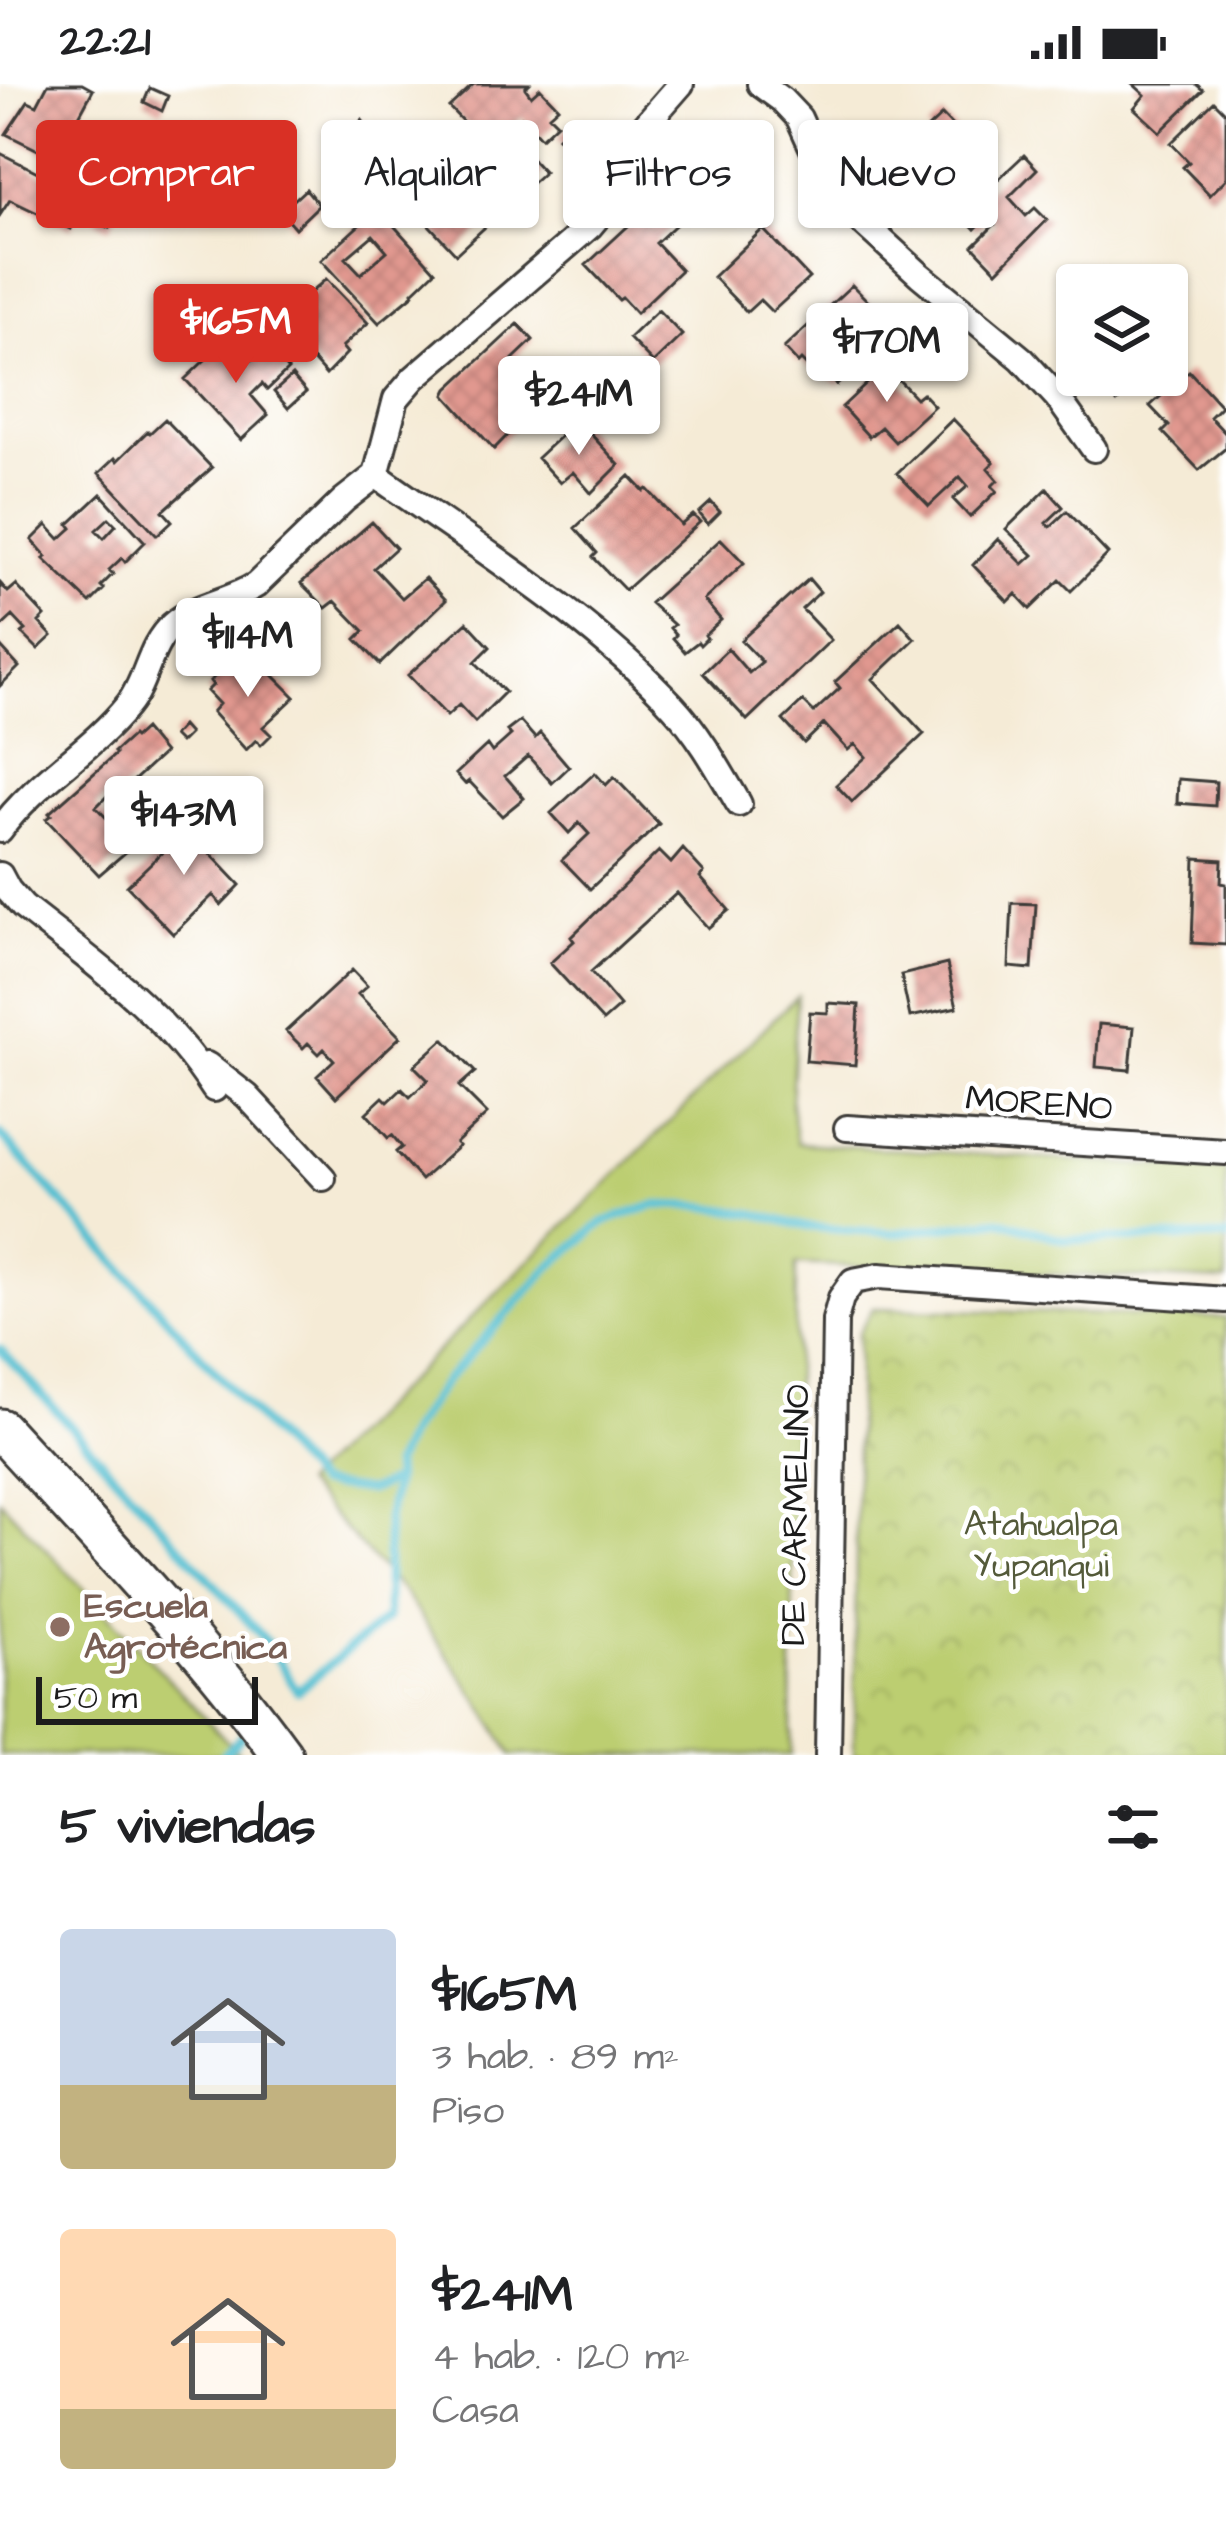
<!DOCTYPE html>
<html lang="es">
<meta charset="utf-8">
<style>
body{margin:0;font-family:"Architects Daughter",sans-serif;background:#f6f6f6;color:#202124;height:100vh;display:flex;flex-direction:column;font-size:45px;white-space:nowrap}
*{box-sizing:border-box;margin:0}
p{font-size:39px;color:#757577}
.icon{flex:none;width:66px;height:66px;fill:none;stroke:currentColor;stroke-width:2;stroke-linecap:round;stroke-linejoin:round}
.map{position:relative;height:1671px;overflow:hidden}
.drawer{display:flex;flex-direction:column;background:#fff;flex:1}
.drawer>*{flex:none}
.top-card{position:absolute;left:36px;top:36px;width:1155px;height:108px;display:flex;gap:24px}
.fabs{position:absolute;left:1056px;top:180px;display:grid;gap:24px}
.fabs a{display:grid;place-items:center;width:132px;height:132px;border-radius:12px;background:#fff;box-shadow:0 3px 9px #0004;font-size:60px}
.scale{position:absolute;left:36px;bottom:30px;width:222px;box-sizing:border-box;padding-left:12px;border:6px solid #1c1c1c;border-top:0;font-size:33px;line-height:42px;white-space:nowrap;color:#1c1c1c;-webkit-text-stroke:9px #fff;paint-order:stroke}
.price{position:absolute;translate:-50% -102px;padding:0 27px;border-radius:12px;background:#fff;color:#222;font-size:39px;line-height:78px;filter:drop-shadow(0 3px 6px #0008)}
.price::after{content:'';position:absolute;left:50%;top:72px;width:36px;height:27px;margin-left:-18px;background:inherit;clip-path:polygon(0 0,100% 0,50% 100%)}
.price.current{background:#d93025;color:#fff}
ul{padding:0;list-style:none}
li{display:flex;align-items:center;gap:36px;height:300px;padding:0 60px}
li span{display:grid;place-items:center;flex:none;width:336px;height:240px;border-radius:12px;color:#555}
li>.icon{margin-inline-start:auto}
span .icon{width:144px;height:144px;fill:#fffc;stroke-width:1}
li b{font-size:51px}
h2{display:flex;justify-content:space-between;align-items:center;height:144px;padding:0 60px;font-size:51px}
.pill{padding:0 42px;border-radius:12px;background:#fff;box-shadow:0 3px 9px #0004;font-size:42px;line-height:108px}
.pill.current{background:#d93025;color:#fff}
.status{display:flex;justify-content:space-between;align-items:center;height:84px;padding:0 60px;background:#fff;direction:ltr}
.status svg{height:33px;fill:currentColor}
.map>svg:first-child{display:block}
.grass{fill:#bcce71;stroke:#6c7546;stroke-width:3}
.park{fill:url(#park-crowns);stroke:#6c7546;stroke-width:3}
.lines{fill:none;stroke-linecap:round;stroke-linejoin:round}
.stream{stroke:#56c0d1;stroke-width:9}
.building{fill:url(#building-cross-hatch);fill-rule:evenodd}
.minor-casing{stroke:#3d3b38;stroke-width:30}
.trunk-casing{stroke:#3d3b38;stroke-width:45}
.minor{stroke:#fff;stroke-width:24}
.trunk{stroke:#fff;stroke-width:39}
.education-dot{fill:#8d6e63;stroke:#fff;stroke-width:4.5}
.labels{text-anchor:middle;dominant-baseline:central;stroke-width:9;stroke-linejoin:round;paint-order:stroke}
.street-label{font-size:36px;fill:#1c1c1c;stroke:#fff}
.park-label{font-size:36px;fill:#545a3a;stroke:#fff}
.education-label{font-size:36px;font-weight:bold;fill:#785e54;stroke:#fff;text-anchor:start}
</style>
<div class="status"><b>22:21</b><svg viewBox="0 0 49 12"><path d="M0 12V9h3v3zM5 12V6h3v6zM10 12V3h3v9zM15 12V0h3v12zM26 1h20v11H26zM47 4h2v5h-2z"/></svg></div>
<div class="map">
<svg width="1226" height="1671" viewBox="0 0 1226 1671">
<defs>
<pattern id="park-crowns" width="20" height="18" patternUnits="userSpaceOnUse" patternTransform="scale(3)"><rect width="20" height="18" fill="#bcce71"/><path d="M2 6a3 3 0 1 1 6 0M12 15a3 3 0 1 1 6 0" fill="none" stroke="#a1b061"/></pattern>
<pattern id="building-cross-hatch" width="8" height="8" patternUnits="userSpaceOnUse" patternTransform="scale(3)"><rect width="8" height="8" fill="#e1988f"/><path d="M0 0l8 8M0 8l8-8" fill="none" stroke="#c0827b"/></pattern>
</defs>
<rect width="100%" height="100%" fill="#fff"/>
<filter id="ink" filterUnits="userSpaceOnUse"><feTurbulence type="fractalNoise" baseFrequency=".00833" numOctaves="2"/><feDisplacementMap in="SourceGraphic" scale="24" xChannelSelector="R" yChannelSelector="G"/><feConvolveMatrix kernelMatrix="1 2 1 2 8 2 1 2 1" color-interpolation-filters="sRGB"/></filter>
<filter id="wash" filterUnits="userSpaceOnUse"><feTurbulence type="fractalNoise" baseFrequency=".004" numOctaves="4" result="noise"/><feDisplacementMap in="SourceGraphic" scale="48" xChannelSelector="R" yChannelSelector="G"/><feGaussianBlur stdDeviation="2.7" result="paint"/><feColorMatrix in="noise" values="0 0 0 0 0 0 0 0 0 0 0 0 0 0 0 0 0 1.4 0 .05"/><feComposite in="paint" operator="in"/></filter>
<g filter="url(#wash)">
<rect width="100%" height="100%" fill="#f5ebd6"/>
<path class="grass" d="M797,912l-6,109 6,38 429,27v111l-430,-17 -5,491h-279l-27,-45 -81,-117 -101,-109z
M0,1416l240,255h-240z"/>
<path class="park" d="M873,1224l353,10v437h-372l4,-421z"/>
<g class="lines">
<path class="stream" d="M0,1050l317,350 52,7 26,-11
M0,1265l268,294 29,48 90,-73v-99l8,-39 -1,-15 14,-31 37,-53 105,-114 53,-45 52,-17 46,1 55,8 51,13 87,6 105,-13 66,20 161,-3
M223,1671l19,-19"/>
</g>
<g id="blocks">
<path class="building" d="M48,0h34l11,6 -28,52 -6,-3 -9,17 -44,-22 22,-33 9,4z
M474,0h55l-4,4 6,8 9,-8 18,19 -9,8 8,8 -16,15 -19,-21 -16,14 38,41 -18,16 -77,-81z
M1133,0h63l7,6 -43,42 -26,-24 11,-13z
M150,4l18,8 -6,15 -18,-9z
M1214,17l12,12v66l-16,16 -27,-28 6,-5 -18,-19z
M942,31l40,42 -27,25 13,14 -18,17 -29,-30 9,-9 -7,-9 -10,10 -18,-20 20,-19 10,12 13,-12 -3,-3 -2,2 -6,-6z
M362,36l6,8 -17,15 -6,-7z
M572,40l10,11 -13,13 -11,-11z
M438,50h3l38,45 2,-3 20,23 -9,8 6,8 -42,39 -42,-45 6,-5 -25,-28z
M75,60l14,5 -9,19 -14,-6z
M0,69l71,36 2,-4 18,10 -5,10 -4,-2 -11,26 -61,-29 -10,15z
M1024,71l13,14 -28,28 17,19 9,-8 12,12 -50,51 -24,-25 22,-22 -6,-9 -14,14 -14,-15z
M692,83l21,23 -57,53 25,27 -45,43 -14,-15 -3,2 -33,-35z
M306,105l13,16 -24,23 -14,-16z
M101,113l20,9 -11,22 -14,-7 3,-7 -6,-2z
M378,124l57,63 -22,21 1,2 -35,29 -58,-63zM373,151l14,16 -26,23 -15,-16z
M763,145l46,49 -37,34 -12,-12 -13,12 -34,-35z
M326,195l42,44 -26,24 5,6 -21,22 -48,-54z
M852,201l43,44 -58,56 -23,-24 -6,6 -7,-7 -3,3 -14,-15z
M658,226l24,25 -29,28 -24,-25z
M518,240l15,16 -20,19 37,41 -21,20 -3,-4 -32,33 -49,-54 3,-6z
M224,258l22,23 21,-19 21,24 -21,20 -5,-6 -11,11 17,20 -27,25 -56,-61z
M889,279l11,11 -3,4 19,20 6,-5 12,13 -39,36 -14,-15 -12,10 -27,-30z
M1189,287l32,35 -11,11 16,17v14l-27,22 -36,-38 6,-6 -19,-20z
M1111,291h35l-29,27 -14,-15 10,-9z
M292,292l14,16 -18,16 -14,-16z
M165,335l47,49 -49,43 9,10 -15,14 -58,-62 16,-15 2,3 31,-30 2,2z
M953,335l41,43 -6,6 10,12 -6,6 5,5 -27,26 -17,-18 15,-13 -8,-9 -31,29 -32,-33z
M578,336l41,45 -28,28 -18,-21 -13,11 -23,-25z
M630,392l14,15 3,-2 34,36 12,-10 7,7 -75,68 -32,-33 4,-4 -22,-25z
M1047,405l16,18 -17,16 4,4 17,-16 41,43 -37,37 -11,-11 -30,29 -14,-15 -8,8 -35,-37 25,-26 25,25 10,-9 -27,-26z
M101,410l44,48 -20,20 -3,-4 -13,12 4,4 -12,12 3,3 -14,14 -46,-44 3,-2 -15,-17 15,-15 13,14 12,-11 -3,-4zM109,434l7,7 -12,13 -8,-8z
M711,418l9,10 -12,12 -9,-11z
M372,438l24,26 -22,20 28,30 23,-20 21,22 -66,64 -24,-25 8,-8 -29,-30 -9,7 -25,-25z
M721,455l23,24 -40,37 17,20 -16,15 2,3 -7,7 -2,-3 -13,10 -12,-14 3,-3 -6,-7 4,-3 -24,-22z
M809,495l11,13 -18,17 29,31 -84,80 -44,-47 25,-24 21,24 13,-11 -21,-22z
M0,499l8,9 8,-7 29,31 -6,6 13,14 -14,13 -16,-16 4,-3 -13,-14 -13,12z
M467,538l23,25 -15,15 30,30 -30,30 -16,-17 -12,11 -39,-41z
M900,538l15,17 -42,40 51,55 -72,68 -16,-17 30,-28 -11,-13 -7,6 -24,-26 -20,19 -21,-23 20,-19 11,11 26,-24 -5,-6z
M0,562l19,21 -19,19z
M237,572l11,12 10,-8 37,37 -32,30 8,8 -10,10 -5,-5 -10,10 -34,-38 7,-8 -12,-13 6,-6 -3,-4z
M520,637l15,17 5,-5 29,34 -17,16 -24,-27 -23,20 19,22 -22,18 -33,-35 -4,3 -9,-10 31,-29 5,7 19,-17 -4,-4z
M182,642l7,8 -9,9 -7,-7z
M144,645l20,24 -53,48 -4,-5 -11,11 37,39 -34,29 -53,-56 5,-4 -2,-2 67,-59 -2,-2 18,-16 2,2z
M595,689l11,12 8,-8 45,47 -69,65 -28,-29 27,-26 -10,-11 -10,10 -18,-20z
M1178,695l38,3 -1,24 -38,-3z
M199,733l20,21 -12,12 33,35 -19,20 -8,-10 -40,39 -46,-48z
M683,765l21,23 -4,5 29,33 -21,18 -31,-35 -86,79 29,34 -17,15 -53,-58 24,-22 -3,-4 88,-86 12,12z
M1195,774l27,2 -1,23 5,1v61l-34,-2z
M1012,819l24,1 -4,65 -23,-2z
M947,880l10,43 -47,10 -9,-42z
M352,886l15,16 -9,8 42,43 -64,60 -19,-21 17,-16 -10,-11 -5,5 -11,-11 -5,5 -17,-17z
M828,919l31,2 -4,60 -49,-4 4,-49 18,1z
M1099,940l35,3 -4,43 -34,-3z
M444,955l31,33 -16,14 28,28 -31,29 3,3 -38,34 -25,-28 6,-5 -10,-12 -4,3 -22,-25 17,-16 5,5 14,-13 8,8 18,-17 -14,-14z"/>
</g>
</g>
<g filter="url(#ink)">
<use href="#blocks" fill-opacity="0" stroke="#3d3b38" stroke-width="3"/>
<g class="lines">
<defs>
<path id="minor" d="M760,0l22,16 17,18 22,49 21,32 21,24 57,52 102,84 35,38 37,52
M376,391c99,71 214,141 297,231 27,29 46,64 66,98
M0,746c35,-49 90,-78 127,-124 20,-24 21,-60 45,-81 24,-21 57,-23 84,-40l88,-85 32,-25 20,-76 18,-21 176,-152 35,-42 15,-53 41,-47
M0,791l8,15 15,17c72,57 141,104 191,182
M207,981l40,31 76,82
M847,1044l379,24
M828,1671l7,-435 6,-22 12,-17 26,-5 347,24"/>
<path id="trunk" d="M0,1345c97,106 198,210 282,326"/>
</defs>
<use href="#minor" class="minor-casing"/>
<use href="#trunk" class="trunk-casing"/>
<use href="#minor" class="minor"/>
<use href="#trunk" class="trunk"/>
</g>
</g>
<circle class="education-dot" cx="60" cy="1543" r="12"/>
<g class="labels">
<g class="street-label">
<text transform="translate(1039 1020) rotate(4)">MORENO</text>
<text transform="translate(796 1431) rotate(-89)">DE CARMELINO</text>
</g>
<g class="park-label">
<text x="1041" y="1440">Atahualpa<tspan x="1041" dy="41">Yupanqui</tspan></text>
</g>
<g class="education-label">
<text x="84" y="1522">Escuela<tspan x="84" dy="41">Agrotécnica</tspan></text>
</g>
</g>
</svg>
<div class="fabs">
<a><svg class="icon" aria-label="layers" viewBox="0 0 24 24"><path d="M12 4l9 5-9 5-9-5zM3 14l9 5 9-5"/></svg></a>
</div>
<div class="scale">50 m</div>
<b class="price current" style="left:236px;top:302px">$165M</b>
<b class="price" style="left:887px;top:321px">$170M</b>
<b class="price" style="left:579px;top:374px">$241M</b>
<b class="price" style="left:248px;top:616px">$114M</b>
<b class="price" style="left:184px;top:794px">$143M</b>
<div class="top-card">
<a class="pill current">Comprar</a>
<a class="pill">Alquilar</a>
<a class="pill">Filtros</a>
<a class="pill">Nuevo</a>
</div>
</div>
<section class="drawer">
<h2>5 viviendas<svg class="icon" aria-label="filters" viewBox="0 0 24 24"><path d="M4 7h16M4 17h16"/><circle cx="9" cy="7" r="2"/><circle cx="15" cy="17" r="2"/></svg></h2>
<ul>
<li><span style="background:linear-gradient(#c9d6e8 65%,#c2b280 0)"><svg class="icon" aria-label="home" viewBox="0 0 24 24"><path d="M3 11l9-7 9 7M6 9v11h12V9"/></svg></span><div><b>$165M</b><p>3 hab. · 89 m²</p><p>Piso</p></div></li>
<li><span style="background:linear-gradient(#ffd9b3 75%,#c2b280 0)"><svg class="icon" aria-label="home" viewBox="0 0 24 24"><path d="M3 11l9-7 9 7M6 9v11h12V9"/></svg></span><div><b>$241M</b><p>4 hab. · 120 m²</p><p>Casa</p></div></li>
</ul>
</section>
